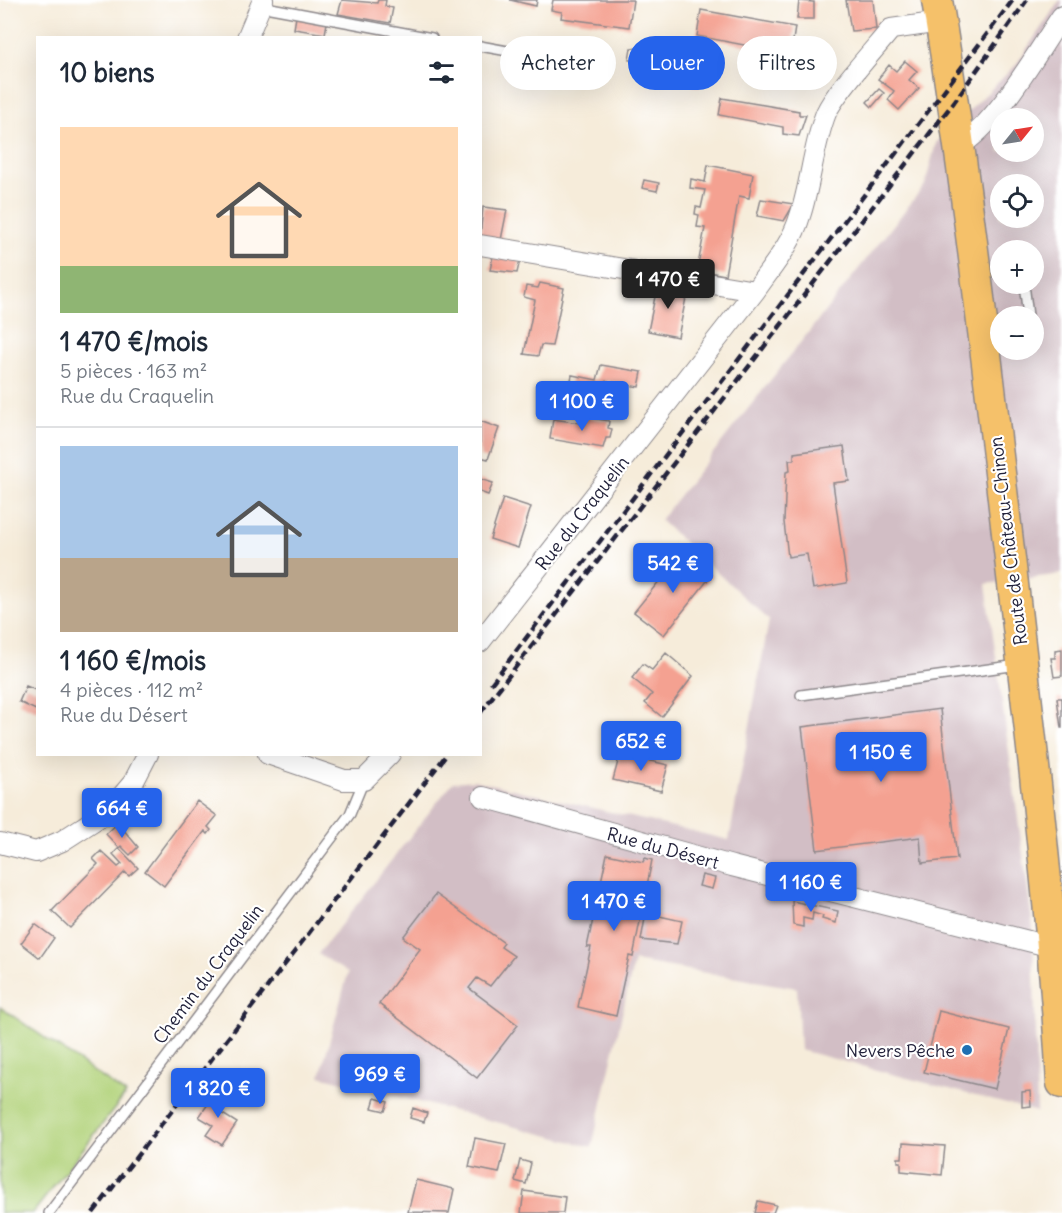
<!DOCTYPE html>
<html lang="fr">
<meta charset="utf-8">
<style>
body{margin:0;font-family:Delius,sans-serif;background:#f6f6f7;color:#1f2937;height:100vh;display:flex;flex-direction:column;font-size:22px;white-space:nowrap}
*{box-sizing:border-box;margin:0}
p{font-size:20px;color:#747a83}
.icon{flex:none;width:33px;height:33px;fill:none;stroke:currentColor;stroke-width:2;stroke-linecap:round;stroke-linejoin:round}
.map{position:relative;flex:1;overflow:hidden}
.drawer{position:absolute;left:36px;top:36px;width:446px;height:720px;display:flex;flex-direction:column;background:#fff;border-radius:0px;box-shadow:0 6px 24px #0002}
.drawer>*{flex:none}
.banner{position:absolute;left:500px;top:36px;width:472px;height:54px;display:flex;gap:12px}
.needle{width:39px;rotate:60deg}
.buttons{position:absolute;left:990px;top:108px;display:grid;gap:12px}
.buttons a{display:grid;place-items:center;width:54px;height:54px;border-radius:50%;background:#fff;box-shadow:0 6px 24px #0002;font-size:30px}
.price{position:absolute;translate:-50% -51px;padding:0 14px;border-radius:6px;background:#2563eb;color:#fff;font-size:20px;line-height:39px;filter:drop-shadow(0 2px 3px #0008)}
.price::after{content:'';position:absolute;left:50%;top:36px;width:18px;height:14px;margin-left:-9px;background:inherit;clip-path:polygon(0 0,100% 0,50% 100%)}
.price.active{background:#222;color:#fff}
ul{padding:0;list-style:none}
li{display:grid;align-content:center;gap:12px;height:318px;padding:0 24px}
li+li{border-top:2px solid #e0e1e3}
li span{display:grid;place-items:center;height:186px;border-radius:0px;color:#555}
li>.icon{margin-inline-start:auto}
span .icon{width:108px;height:108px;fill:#fffc;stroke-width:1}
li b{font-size:26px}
h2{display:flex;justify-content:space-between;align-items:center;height:72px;padding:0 24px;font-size:26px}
.pill{padding:0 21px;border-radius:27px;background:#fff;box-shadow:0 6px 24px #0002;font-size:21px;line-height:54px}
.pill.active{background:#2563eb;color:#fff}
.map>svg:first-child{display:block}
.industrial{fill:#d2bec5;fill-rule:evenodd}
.green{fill:#b2d37b;stroke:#6a7a5b;stroke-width:1.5}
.building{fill:#f4a191}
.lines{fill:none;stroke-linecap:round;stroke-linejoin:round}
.service-casing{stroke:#8c878a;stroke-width:12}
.minor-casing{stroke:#8c878a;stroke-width:22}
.primary-casing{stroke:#8c878a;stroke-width:33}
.service{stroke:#fff;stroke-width:9}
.minor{stroke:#fff;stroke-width:20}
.primary{stroke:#f5c16b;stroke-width:30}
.rail{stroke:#22223b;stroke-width:4.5;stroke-dasharray:9 4.5;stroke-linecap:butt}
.poi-dot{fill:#1f6fb2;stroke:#fff;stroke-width:2}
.labels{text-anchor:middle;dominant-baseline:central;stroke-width:4.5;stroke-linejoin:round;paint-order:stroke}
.street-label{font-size:18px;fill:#22223b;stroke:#fff}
.poi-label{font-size:18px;fill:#22223b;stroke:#fff;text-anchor:end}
</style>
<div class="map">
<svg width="1062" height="1213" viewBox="0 0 1062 1213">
<rect width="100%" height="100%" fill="#fff"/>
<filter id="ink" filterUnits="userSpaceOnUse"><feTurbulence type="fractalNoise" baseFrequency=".0167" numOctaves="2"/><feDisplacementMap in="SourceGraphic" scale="12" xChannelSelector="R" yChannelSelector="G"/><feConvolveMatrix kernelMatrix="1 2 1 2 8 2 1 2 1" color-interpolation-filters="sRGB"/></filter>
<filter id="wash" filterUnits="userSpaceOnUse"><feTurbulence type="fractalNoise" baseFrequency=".008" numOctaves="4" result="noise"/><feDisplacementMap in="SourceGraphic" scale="24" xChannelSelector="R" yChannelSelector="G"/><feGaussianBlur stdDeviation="1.35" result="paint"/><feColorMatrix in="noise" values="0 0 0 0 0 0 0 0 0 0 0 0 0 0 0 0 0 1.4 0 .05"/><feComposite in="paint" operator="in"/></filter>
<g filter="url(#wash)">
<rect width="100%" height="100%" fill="#f6ecda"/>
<path class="industrial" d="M1060,0h2v574l-76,10 47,344 4,184 -237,-62 -3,-62 -163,-27 -42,186 -272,-71 28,-103 -30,-19 135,-172 21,-2 255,60 40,-220 -109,-100 265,-335 11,-42 79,-77zM1000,118h34v34h-34zM1000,184h34v34h-34zM1000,250h34v34h-34zM1000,316h34v34h-34z"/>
<path class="green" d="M0,1007l126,87 -93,119h-33z"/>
<g id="blocks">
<path class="building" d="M342,0l35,3 1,-3h8l-1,6 8,2 -3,15 -52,-9z
M510,0h27l-1,6z
M553,0h80l-4,27 -68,-9 1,-6 -11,-2z
M846,0h27l3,29 -25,2z
M799,1l15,1v17h-17z
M701,10l94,17 -3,20 -13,-1 -1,4h-6l-2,11 -12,-2 2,-11 -63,-12z
M296,17l31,6 -2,11 -31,-5z
M631,48l18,2 -2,13 -18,-3z
M905,61l12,10 -8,9 10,8 -20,22 -11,-10 6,-9 -16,-12 11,-14 7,6z
M694,72l9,2 -3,13 -8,-2z
M879,89l5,4 -12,14 -5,-5z
M722,98l77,13v4h7l-7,21 -16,-2v-7l-64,-12z
M708,165l45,9 -4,24 -10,-2 -14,79 -28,-5 8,-42 -8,-1 2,-12 -4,-1 1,-7 5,1 4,-18 -15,-2 1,-9 14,3z
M644,180l15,3 -2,8 -15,-3z
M761,199l33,5 -10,17 -27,-5z
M483,207l24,3 -6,30 -21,-3z
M493,256l27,4 -3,13 -27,-3z
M658,282l30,6 -10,49 -30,-6z
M540,283l24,5 -12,58 -11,-1 -3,11 -14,-2 11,-54 -11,-3 2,-11 12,2z
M601,365l41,7 -3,15 -33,-6 -6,27 -33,-7 5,-26 25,5z
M581,416l28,5 -1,7 4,1 -2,9h-4l-3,10 -53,-9 3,-20 26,4z
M480,421l19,7 -11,31 -8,-2z
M844,446l5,35 -16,2 14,100 -34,6 -6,-35 -19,3 -4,-35 2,-50 4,-1 -1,-11h5v-7z
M480,479l13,4 -5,12 -8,-3z
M503,498l28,9 -13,41 -28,-9z
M682,553l29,23 -47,59 -30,-23z
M1062,649v27l-8,1 -3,-19h4v-8z
M666,653l27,23 -31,41 -17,-14 7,-9 -20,-16 11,-14 9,6z
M26,686l12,5v20l-19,-9z
M1057,698h5v30h-1z
M940,709l17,150 -35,4 -2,-26 -103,13 -15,-123z
M620,754l48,11 -7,26 -48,-11z
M197,801l20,15 -9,11 3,3 -3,4 -3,-3 -41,55 -19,-15z
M118,823l20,24 -8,8 -9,-9 -2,2 -13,-14z
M119,848l19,20 -9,8 -4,-4 -55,56 -18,-17 46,-47 -5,-5 8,-8 17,16 4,-3 -9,-10z
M607,854l36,8 2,-4 7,2 -19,97 -4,-1 -13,60 -38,-9 13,-60h-4z
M702,875l13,3 -3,11 -13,-3z
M436,894l68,49 -3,4 13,9 -24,30 -13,-8 -8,10 49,37 -41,53 -98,-74 41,-55 -17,-12z
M792,901l46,10 -2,12 -14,-4 1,-3 -10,-3 -1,7 -9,-2v9l-10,-2z
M646,913l36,8 -5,23 -36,-4z
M35,924l19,14 -14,20 -19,-15z
M939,1011l70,18 -14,60 -71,-17z
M217,1091l13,9 -9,13 16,10 -15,22 -16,-10 7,-10 -14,-8z
M1030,1091l1,15 -9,1v-15z
M375,1098l13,4 -3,9 -13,-3z
M413,1108l14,5 -3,9 -14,-4z
M475,1138l31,6 -7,29 -30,-6z
M903,1143l42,3 -3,29 -41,-4v-9h-3v-4h4z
M520,1160l11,3 -5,21 -11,-3z
M416,1180l38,9 -5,24 -41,-1z
M524,1191l41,6 -2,16h-42z
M758,1201l18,4 -3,8h-18z"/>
</g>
</g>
<g filter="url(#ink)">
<use href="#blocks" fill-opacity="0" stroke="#8c878a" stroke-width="1.5"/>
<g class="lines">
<defs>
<path id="service" d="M260,6l172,32
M480,46l127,23
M1024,284l4,32
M801,695l217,-30
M49,1213l301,-399 14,-34"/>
<path id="minor" d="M247,38l16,-38
M959,146c38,-22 77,-92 103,-130
M480,245l275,46
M480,642l275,-351c16,-23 37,-47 45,-75 11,-33 13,-70 26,-103 10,-22 48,-63 65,-84l50,-7
M268,754l76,26h20l26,-26
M483,797l249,69 328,83
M0,843l36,9 26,-11 48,-31 23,-27 15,-29"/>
<path id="primary" d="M937,0c28,172 48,344 68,516 22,189 46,377 57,567"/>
</defs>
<use href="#service" class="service-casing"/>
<use href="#minor" class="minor-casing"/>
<use href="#primary" class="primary-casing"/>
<use href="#service" class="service"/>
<use href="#minor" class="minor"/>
<use href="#primary" class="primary"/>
<path class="rail" d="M491,684l522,-684
M480,713l474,-611 73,-102
M93,1213l354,-459"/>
</g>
</g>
<circle class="poi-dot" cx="967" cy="1050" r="6"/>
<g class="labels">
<g class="street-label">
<text transform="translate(582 513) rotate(-52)">Rue du Craquelin</text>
<text transform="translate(1008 541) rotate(-97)">Route de Château-Chinon</text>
<text transform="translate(663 848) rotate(15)">Rue du Désert</text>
<text transform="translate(208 974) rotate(-53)">Chemin du Craquelin</text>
</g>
<g class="poi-label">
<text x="955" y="1050">Nevers Pêche</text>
</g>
</g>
</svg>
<div class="buttons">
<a><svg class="needle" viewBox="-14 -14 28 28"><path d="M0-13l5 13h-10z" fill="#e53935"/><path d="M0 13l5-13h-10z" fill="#747a83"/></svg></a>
<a><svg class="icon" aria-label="locate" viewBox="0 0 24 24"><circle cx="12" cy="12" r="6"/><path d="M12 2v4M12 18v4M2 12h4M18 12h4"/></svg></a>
<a>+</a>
<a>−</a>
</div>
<b class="price active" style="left:668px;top:310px">1 470 €</b>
<b class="price" style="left:582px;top:432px">1 100 €</b>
<b class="price" style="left:673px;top:594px">542 €</b>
<b class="price" style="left:641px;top:772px">652 €</b>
<b class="price" style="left:881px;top:783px">1 150 €</b>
<b class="price" style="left:122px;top:839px">664 €</b>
<b class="price" style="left:811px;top:913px">1 160 €</b>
<b class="price" style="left:614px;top:932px">1 470 €</b>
<b class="price" style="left:380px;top:1105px">969 €</b>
<b class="price" style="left:218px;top:1119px">1 820 €</b>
<div class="banner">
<a class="pill">Acheter</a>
<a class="pill active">Louer</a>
<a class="pill">Filtres</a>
</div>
<section class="drawer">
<h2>10 biens<svg class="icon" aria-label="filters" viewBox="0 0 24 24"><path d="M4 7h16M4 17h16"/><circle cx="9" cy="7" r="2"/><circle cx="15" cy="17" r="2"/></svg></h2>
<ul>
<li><span style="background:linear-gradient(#ffd9b3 75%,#8fb573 0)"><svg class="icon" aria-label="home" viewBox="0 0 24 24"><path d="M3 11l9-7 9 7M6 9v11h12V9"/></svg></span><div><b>1 470 €/mois</b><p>5 pièces · 163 m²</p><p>Rue du Craquelin</p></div></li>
<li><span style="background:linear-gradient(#a9c7e8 60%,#b9a48a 0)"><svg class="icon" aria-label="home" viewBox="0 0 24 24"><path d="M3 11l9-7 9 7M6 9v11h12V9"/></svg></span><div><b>1 160 €/mois</b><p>4 pièces · 112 m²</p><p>Rue du Désert</p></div></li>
</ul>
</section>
</div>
